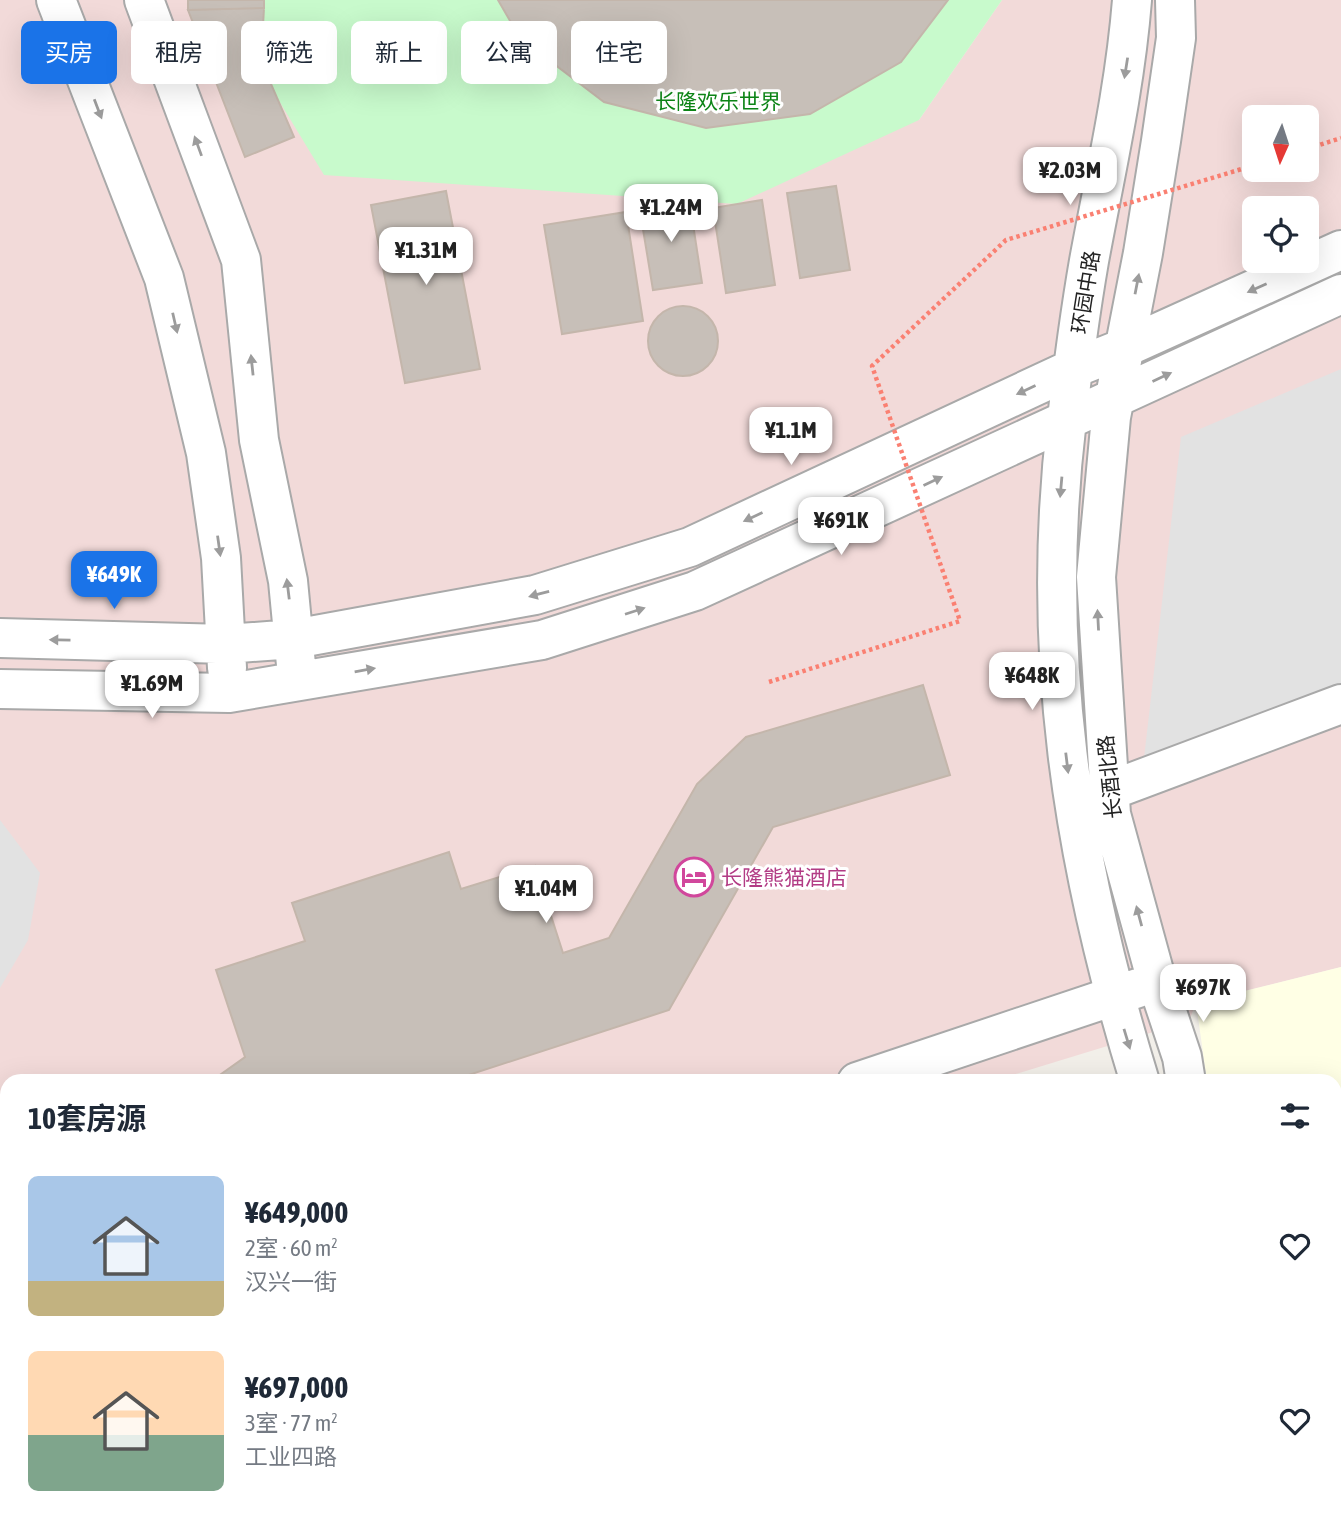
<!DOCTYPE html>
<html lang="zh">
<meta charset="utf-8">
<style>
body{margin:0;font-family:"Asap Condensed","Noto Sans SC",sans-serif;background:#f2f2f3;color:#1f2937;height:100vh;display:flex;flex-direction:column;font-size:26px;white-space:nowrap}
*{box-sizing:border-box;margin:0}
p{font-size:23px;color:#747a83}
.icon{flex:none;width:38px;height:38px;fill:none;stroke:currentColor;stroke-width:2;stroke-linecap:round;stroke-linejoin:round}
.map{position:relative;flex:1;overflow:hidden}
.sheet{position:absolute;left:0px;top:1074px;width:1342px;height:450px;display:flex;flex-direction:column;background:#fff;border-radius:21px 21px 0 0;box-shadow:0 7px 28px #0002}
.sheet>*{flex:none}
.hud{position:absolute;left:21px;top:21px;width:700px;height:63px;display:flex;gap:14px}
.needle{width:46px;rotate:183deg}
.buttons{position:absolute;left:1242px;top:105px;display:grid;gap:14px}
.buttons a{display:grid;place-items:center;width:77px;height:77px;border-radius:10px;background:#fff;box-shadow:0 7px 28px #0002;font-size:35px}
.price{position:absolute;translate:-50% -60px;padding:0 16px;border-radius:14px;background:#fff;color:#222;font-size:23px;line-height:46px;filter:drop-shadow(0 2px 4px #0008)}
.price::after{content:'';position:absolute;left:50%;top:42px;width:21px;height:16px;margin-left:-10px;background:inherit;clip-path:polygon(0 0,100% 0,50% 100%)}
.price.selected{background:#1a73e8;color:#fff}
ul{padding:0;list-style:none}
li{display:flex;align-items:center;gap:21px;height:175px;padding:0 28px}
li span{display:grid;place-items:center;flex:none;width:196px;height:140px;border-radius:10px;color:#555}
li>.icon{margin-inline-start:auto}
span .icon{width:84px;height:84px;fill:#fffc;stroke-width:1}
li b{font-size:30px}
h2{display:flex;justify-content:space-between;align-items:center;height:84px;padding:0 28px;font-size:30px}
.tag{padding:0 24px;border-radius:10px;background:#fff;box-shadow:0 7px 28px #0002;font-size:24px;line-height:63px}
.tag.selected{background:#1a73e8;color:#fff}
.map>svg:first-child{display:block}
.residential{fill:#e0dfdf}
.commercial{fill:#f2dad9;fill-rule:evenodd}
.education{fill:#ffffe5}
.park{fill:#c8facc}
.parking{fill:#e2e2e2}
.building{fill:#c7bfb8;stroke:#c4b6ab;stroke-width:2}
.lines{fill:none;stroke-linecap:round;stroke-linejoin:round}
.minor-casing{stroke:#a9a9a9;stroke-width:42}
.path{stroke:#fa8072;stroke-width:4.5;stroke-dasharray:3.5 3.5;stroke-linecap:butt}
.minor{stroke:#fff;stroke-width:38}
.path-bridge{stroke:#fa8072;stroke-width:4.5;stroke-dasharray:3.5 3.5;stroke-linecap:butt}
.oneway{fill:#9c9c9c}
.labels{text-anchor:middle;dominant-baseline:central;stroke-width:6;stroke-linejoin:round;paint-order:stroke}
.park-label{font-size:21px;fill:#0c8416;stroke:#fff}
.street-label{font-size:21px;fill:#222;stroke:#fff}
.hotel-label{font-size:21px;fill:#b23c85;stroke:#fff;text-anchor:start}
</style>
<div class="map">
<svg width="1341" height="1524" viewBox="0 0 1341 1524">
<rect width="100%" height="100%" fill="#f2efe9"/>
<path class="residential" d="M1341,1139v385h-62l-1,-7h57v-376z
M279,1517h630l4,7h-632z"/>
<path class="commercial" d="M0,0h224l695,120 83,-120h339v967l-145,36 -7,18 -196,60 -986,1v435h272l2,7h-281zM1255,117h52v53h-52zM1255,208h52v53h-52z"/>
<path class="education" d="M1341,967v172l-6,2v-59l-128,-1 -11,-78z"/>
<path class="park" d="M224,0h778l-83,120 -182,84 -413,-29 -100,-165z"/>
<path class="parking" d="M1341,369v314l-197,75 37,-321z
M0,820l40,53 -12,67 -28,48z"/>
<path class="building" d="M188,0h76v8l-76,2z
M498,0h450l-47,62 -91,52 -104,14 -102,-26 -84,-64z
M264,8l-3,53 33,76 -49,20 -57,-147z
M836,186l14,84 -50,8 -13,-85z
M446,191l34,178 -75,14 -34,-178z
M689,198l13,85 -49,7 -14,-85z
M762,200l13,85 -49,8 -13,-85z
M626,212l17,109 -81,13 -18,-109z
M648 341a35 35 0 1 1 70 0a35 35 0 1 1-70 0Z
M923,685l27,90 -177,52 -104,183 -222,72h-237l35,-25 -29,-87 89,-29 -13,-38 157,-51 12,37 74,-23 28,87 46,-15 88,-154 49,-47z
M7,1296v83l-7,2v-83z"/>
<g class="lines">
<defs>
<path id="minor" d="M56,0l108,278 42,175 15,105 6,110
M144,0l97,260 18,180 29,141 8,84
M1132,0c-7,89 -27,174 -43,261 -9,52 -16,105 -22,158 -28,230 5,442 73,663
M1175,0l1,38 -15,103 -18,112 -32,164 -15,160 15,237 46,168 25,75 4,25
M0,638l226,6 68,-5 241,-44 155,-48 384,-179 50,-20 217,-98
M0,689l229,4 313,-53 153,-49 646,-297
M1109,791l232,-87
M857,1082l281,-94
M1335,1124h6
M1214,1517l1,7
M1255,1517l1,7"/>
</defs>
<use href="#minor" class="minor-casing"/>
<path class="path" d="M1307,149l34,-11"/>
<use href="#minor" class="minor"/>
<path class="path-bridge" d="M769,682l191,-61 -88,-255 134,-126 249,-75"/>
</g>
<defs><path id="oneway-solid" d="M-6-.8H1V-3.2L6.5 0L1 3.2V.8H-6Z" transform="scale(1.75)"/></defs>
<g class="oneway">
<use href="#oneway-solid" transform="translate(1126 68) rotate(99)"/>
<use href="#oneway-solid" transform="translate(98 109) rotate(69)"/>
<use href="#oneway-solid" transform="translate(198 146) rotate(-110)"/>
<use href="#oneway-solid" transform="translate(1137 284) rotate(-79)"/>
<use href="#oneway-solid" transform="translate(1257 288) rotate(156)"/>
<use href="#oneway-solid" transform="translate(175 323) rotate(77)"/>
<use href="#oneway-solid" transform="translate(252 365) rotate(-96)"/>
<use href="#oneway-solid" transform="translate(1162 377) rotate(-25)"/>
<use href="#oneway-solid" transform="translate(1026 390) rotate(155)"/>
<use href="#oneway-solid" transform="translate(933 481) rotate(-25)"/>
<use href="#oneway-solid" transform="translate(1061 487) rotate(95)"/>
<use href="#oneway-solid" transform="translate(753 517) rotate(155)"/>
<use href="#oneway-solid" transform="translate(219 546) rotate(82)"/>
<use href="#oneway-solid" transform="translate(288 589) rotate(-97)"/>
<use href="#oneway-solid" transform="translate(539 594) rotate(165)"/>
<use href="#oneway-solid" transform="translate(635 611) rotate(-18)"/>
<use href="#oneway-solid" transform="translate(1098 620) rotate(-93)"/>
<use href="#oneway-solid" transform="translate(60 640) rotate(-179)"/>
<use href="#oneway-solid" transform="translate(365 670) rotate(-10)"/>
<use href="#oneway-solid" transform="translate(1067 763) rotate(83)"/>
<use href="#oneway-solid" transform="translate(1139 916) rotate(-105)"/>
<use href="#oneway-solid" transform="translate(1127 1039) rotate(73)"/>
</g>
<defs>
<symbol id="hotel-ring" viewBox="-11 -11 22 22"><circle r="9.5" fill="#fff" stroke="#d1479c" stroke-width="1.5"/><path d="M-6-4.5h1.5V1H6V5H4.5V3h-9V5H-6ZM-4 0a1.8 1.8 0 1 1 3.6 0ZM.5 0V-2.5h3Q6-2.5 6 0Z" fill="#d1479c"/></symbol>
</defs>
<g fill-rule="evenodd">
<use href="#hotel-ring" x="672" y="855" width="44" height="44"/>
</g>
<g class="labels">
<g class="park-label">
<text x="718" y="101">长隆欢乐世界</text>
</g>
<g class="street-label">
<text transform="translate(1085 292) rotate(-81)">环园中路</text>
<text transform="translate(1109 777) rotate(-96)">长酒北路</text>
</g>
<g class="hotel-label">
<text x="721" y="877">长隆熊猫酒店</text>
</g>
</g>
</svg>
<div class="buttons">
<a><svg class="needle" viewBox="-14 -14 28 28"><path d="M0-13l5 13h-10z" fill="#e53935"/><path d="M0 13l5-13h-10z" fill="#747a83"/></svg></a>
<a><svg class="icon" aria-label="locate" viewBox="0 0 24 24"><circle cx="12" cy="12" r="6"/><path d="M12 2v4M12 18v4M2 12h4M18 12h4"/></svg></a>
</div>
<b class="price" style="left:1070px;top:207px">¥2.03M</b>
<b class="price" style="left:671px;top:244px">¥1.24M</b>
<b class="price" style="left:426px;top:287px">¥1.31M</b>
<b class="price" style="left:791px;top:467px">¥1.1M</b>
<b class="price" style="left:841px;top:557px">¥691K</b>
<b class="price selected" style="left:114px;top:611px">¥649K</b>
<b class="price" style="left:1032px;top:712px">¥648K</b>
<b class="price" style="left:152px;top:720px">¥1.69M</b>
<b class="price" style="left:546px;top:925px">¥1.04M</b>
<b class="price" style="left:1203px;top:1024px">¥697K</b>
<div class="hud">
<a class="tag selected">买房</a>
<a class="tag">租房</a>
<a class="tag">筛选</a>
<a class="tag">新上</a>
<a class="tag">公寓</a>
<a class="tag">住宅</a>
</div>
<section class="sheet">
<h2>10套房源<svg class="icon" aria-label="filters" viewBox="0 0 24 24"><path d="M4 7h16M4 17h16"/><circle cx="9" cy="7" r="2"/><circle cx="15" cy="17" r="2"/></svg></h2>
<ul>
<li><span style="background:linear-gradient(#a9c7e8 75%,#c2b280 0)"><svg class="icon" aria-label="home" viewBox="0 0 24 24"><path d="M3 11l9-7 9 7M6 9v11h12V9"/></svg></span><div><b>¥649,000</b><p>2室 · 60 m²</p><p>汉兴一街</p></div><svg class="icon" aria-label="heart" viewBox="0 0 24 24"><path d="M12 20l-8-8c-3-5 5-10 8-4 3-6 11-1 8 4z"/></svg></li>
<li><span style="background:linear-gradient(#ffd9b3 60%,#7fa58c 0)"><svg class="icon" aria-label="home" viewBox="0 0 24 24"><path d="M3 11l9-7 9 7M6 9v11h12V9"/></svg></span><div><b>¥697,000</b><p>3室 · 77 m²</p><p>工业四路</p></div><svg class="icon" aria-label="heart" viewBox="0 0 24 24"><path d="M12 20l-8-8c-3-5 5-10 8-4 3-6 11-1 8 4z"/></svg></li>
</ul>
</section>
</div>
